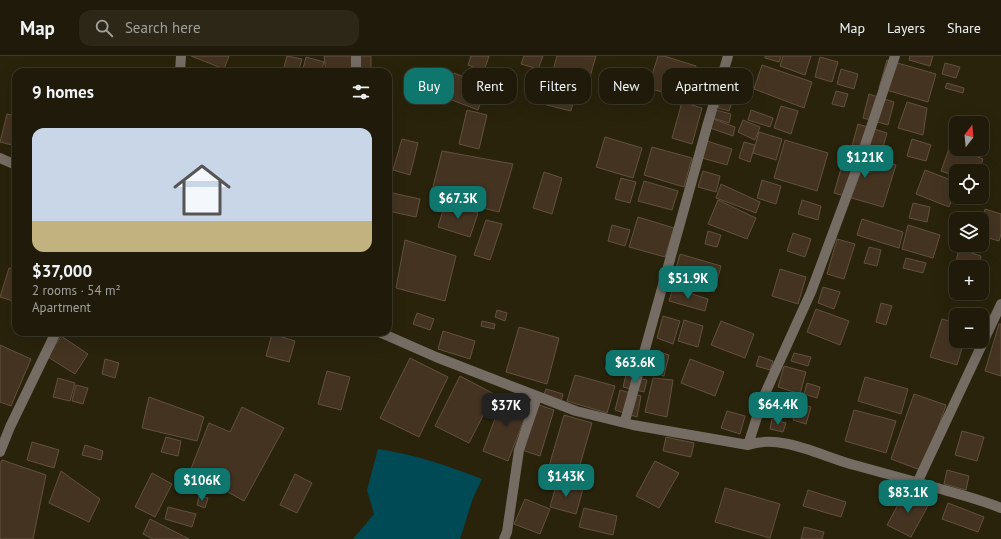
<!DOCTYPE html>
<meta charset="utf-8">
<style>
body{margin:0;font-family:"PT Sans",sans-serif;background:#2c2717;color:#f1f3f6;height:100vh;display:flex;flex-direction:column;font-size:15px;white-space:nowrap}
*{box-sizing:border-box;margin:0}
p{font-size:13px;color:#a1a19c}
.icon{flex:none;width:22px;height:22px;fill:none;stroke:currentColor;stroke-width:2;stroke-linecap:round;stroke-linejoin:round}
.map{position:relative;flex:1;overflow:hidden}
.sheet{position:absolute;left:12px;top:12px;width:380px;height:268px;display:flex;flex-direction:column;background:#1f1a09;border-radius:12px;box-shadow:0 4px 16px #0002,0 0 0 1px #3c382a}
.sheet>*{flex:none}
.hud{position:absolute;left:404px;top:12px;width:380px;height:36px;display:flex;gap:8px}
.needle{width:26px;rotate:16deg}
.tools{position:absolute;left:949px;top:60px;display:grid;gap:8px}
.tools a{display:grid;place-items:center;width:40px;height:40px;border-radius:8px;background:#1f1a09;box-shadow:0 4px 16px #0002,0 0 0 1px #3c382a;font-size:20px}
.price{position:absolute;translate:-50% -34px;padding:0 9px;border-radius:8px;background:#0f766e;color:#fff;font-size:13px;line-height:26px;filter:drop-shadow(0 1px 2px #0008)}
.price::after{content:'';position:absolute;left:50%;top:24px;width:12px;height:9px;margin-left:-6px;background:inherit;clip-path:polygon(0 0,100% 0,50% 100%)}
.price.selected{background:#222;color:#fff}
ul{padding:0;list-style:none}
li{display:grid;align-content:center;gap:8px;height:212px;padding:0 20px}
li+li{border-top:1px solid #3c382a}
li span{display:grid;place-items:center;height:124px;border-radius:12px;color:#555}
li>.icon{margin-inline-start:auto}
span .icon{width:72px;height:72px;fill:#fffc;stroke-width:1}
li b{font-size:17px}
h2{display:flex;justify-content:space-between;align-items:center;height:48px;padding:0 20px;font-size:17px}
.chip{padding:0 14px;border-radius:12px;background:#1f1a09;box-shadow:0 4px 16px #0002,0 0 0 1px #3c382a;font-size:14px;line-height:36px}
.chip.selected{background:#0f766e;color:#fff}
header{display:flex;align-items:center;gap:24px;box-sizing:border-box;height:56px;padding:0 20px;background:#1f1a09;border-bottom:1px solid #3c382a}
header strong{font-size:19px}
nav{display:flex;gap:22px;margin-inline-start:auto;font-size:14px}
.search{width:280px;height:36px;background:#2c2717;display:flex;align-items:center;gap:10px;box-sizing:border-box;padding:0 14px;border-radius:12px;color:#a1a19c;font-size:15px}
.map>svg:first-child{display:block}
.water{fill:#004a55}
.building{fill:#443321;stroke:#63513e}
.lines{fill:none;stroke-linecap:round;stroke-linejoin:round}
.minor{stroke:#756c64;stroke-width:10}
</style>
<header>
<strong>Map</strong>
<div class="search"><svg class="icon" aria-label="search" viewBox="0 0 24 24"><circle cx="10" cy="10" r="6"/><path d="M15 15l6 6"/></svg>Search here</div>
<nav><a>Map</a><a>Layers</a><a>Share</a></nav>
</header>
<div class="map">
<svg width="1001" height="483" viewBox="0 0 1001 483">
<rect width="100%" height="100%" fill="#29230c"/>
<path class="water" d="M378,393c36,5 70,17 104,30l-9,19 -13,41h-107l21,-25 -7,-24z"/>
<path class="building" d="M191,0h38l-5,13z
M287,0l15,3 -4,13 -15,-1z
M324,0h47v16h-45z
M471,0h18l-5,15 -16,-6z
M524,0h19l-5,13 -17,-5z
M557,0h39l-7,24 -36,-10z
M658,0h6l32,10 -10,33 -38,-11z
M765,0h16l-2,6 -14,-4z
M783,0h28l-6,19 -25,-9z
M910,0h23l-3,10 -21,-6z
M306,1l18,5 -3,10h-19z
M820,1l18,5 -6,20 -17,-5z
M887,4l49,14 -8,28 -49,-14z
M945,7l15,4 -4,11 -14,-4z
M762,9l50,17 -8,26 -50,-19z
M841,13l17,5 -4,15 -17,-5z
M454,17l33,13 -9,24 -34,-13z
M551,18l27,8 -7,29 -28,-7z
M947,27l17,5 -1,5 -18,-5z
M724,33l11,4 -6,18 -11,-3z
M836,35l12,3 -4,13 -12,-3z
M869,38l25,8 -6,23 -25,-7z
M682,46l20,6 -10,36 -20,-6z
M907,46l20,6 -4,27 -25,-7z
M781,50l17,5 -7,23 -17,-6z
M467,54l20,5 -8,34 -20,-5z
M716,54l15,4 -2,9 -16,-5z
M751,54l22,8 -3,9 -22,-7z
M7,58l9,2v30l-16,-4z
M711,62l24,9 -2,9 -23,-8z
M743,64l17,7 -5,13 -17,-8z
M858,68l29,9 -6,21 -29,-8z
M759,76l23,7 -6,21 -23,-7z
M605,81l37,11 -9,30 -37,-11z
M402,83l16,4 -8,32 -17,-5z
M912,83l19,6 -5,16 -19,-5z
M785,84l43,13 -11,38 -43,-13z
M707,85l25,8 -5,16 -25,-7z
M744,86l11,3 -5,17 -11,-4z
M950,90l33,13 -4,12h-23v5l-15,-5z
M652,91l40,11 -8,29 -40,-12z
M388,93h4l-1,22 -3,-1z
M442,95l71,13 -14,48 -68,-17z
M846,95l50,14 -13,42 -49,-14z
M925,114l31,12v7l-7,18 -33,-13z
M703,115l17,5 -4,16 -18,-5z
M544,116l18,6 -10,36 -19,-6z
M621,122l15,4 -6,21 -15,-4z
M762,124l19,6 -5,18 -19,-6z
M644,125l34,10 -6,19 -34,-9z
M721,128l39,18 -4,11 -40,-15z
M388,136l32,7 -4,18 -28,-6z
M718,144l38,18 -9,21 -39,-15z
M802,144l19,6 -3,14 -20,-6z
M445,147l33,10 -8,24 -32,-10z
M913,147l17,4 -3,15 -18,-4z
M985,153l16,5v20l-2,7 -17,-5v-15z
M638,161l36,11 -9,29 -36,-10z
M862,163l41,13 -4,16 -42,-13z
M486,164l16,4 -12,36 -16,-5z
M612,169l18,5 -5,16 -17,-5z
M908,169l32,10 -7,23 -31,-9z
M708,175l13,4 -4,12 -12,-3z
M793,177l18,6 -6,18 -18,-6z
M837,183l18,5 -11,35 -17,-5z
M405,184l51,16 -11,45 -49,-13z
M869,191l12,3 -4,16 -13,-3z
M959,193l22,7 -3,11 -22,-6z
M680,198l41,12 -7,26 -41,-13z
M906,202l20,5 -3,10 -20,-5z
M9,212l7,2v32l-16,-5z
M780,213l26,8 -8,27 -26,-8z
M823,231l17,5 -6,17 -16,-6z
M673,232l35,11 -3,12 -36,-10z
M881,247l11,3 -6,19 -10,-3z
M816,253l33,12 -9,24 -33,-13z
M497,254l10,3 -2,8 -10,-4z
M417,257l17,6 -4,11 -17,-6z
M663,260l17,5 -7,23 -16,-6z
M942,263l14,4v18h8l-7,24 -27,-8z
M684,264l19,6 -5,21 -20,-6z
M482,265l13,3 -1,5 -13,-3z
M721,265l33,13 -9,24 -34,-13z
M999,268h2v52l-16,-5z
M519,271l40,11 -12,46 -41,-12z
M443,275l32,10 -5,18 -32,-10z
M272,278l23,7 -6,21 -23,-6z
M61,280l27,18 -13,20 -27,-17z
M0,289l31,14 -20,47 -11,-4z
M611,294l13,4 -6,19 -13,-4z
M653,294l16,5 -5,21 -17,-5z
M794,297l17,4 -3,9 -17,-5z
M759,300l14,5 -3,9 -14,-4z
M410,302l38,19 -29,60 -39,-19z
M105,303l14,4 -4,15 -13,-4z
M690,303l34,13 -9,24 -34,-13z
M784,310l22,6 -6,22 -22,-7z
M327,315l23,6 -9,33 -23,-6z
M575,319l40,11 -8,27 -40,-12z
M626,319l21,5 -3,12 -21,-5z
M460,320l34,18 -25,49 -34,-17z
M865,321l43,12 -7,25 -43,-13z
M58,322l17,5 -5,18 -17,-4z
M653,322l20,2 -6,37 -22,-5z
M807,327l13,4 -3,11 -13,-4z
M76,329l12,3 -5,16 -11,-3z
M546,333l17,5 -2,8 -18,-5z
M620,334l21,6 -4,21 -22,-7z
M504,338l26,10 -22,57 -25,-10z
M914,338l32,11 -23,66 -32,-12z
M149,341l55,20 -7,24 -55,-13z
M799,347l12,4 -5,17 -13,-4z
M536,348l18,6 -14,46 -18,-6z
M242,351l42,21 -40,73 -54,-30 19,-48 21,9z
M854,354l42,11 -10,32 -41,-12z
M727,355l18,5 -5,18 -19,-6z
M564,359l28,8 -17,59 -28,-9z
M772,363l14,4 -3,9 -13,-3z
M962,375l22,6 -7,24 -22,-6z
M166,381l15,4 -3,15 -17,-4z
M666,381l28,6 -3,14 -28,-6z
M32,386l27,8 -5,18 -27,-8z
M85,389l18,6 -2,9 -19,-5z
M2,404l44,15 -13,64h-33v-75z
M655,405l24,12 -20,35 -23,-12z
M947,414l22,6 -3,14 -22,-6z
M61,415l39,28 -11,23 -40,-19z
M152,417l20,11 -17,33 -20,-10z
M295,418l17,9 -15,30 -17,-8z
M557,426l26,7 -7,25 -26,-7z
M725,432l55,16 -10,34 -55,-16z
M808,434l38,12 -5,15 -38,-11z
M906,434l24,12 -19,35 -24,-12z
M199,440l9,2 -3,10 -8,-3z
M525,443l25,10 -10,25 -26,-10z
M948,447l36,14 -6,15 -36,-13z
M168,451l28,7 -4,13 -27,-8z
M584,452l33,8 -4,19 -34,-8z
M150,463l39,20h-36l-10,-5z
M804,471l20,5 -2,7h-21z"/>
<g class="lines">
<path class="minor" d="M180,16l1,-16
M356,16v-16
M0,102l16,7
M379,276l57,25 140,54 57,14 115,20c35,-12 76,13 110,21 26,7 51,14 76,21 23,7 45,12 67,21
M625,365l83,-298 20,-67
M748,389l15,-47 48,-106 49,-132 35,-104
M0,396l10,-25 46,-95
M918,425l83,-177
M504,483l3,-7 12,-82 18,-53"/>
</g>
</svg>
<div class="tools">
<a><svg class="needle" viewBox="-14 -14 28 28"><path d="M0-13l5 13h-10z" fill="#e53935"/><path d="M0 13l5-13h-10z" fill="#a1a19c"/></svg></a>
<a><svg class="icon" aria-label="locate" viewBox="0 0 24 24"><circle cx="12" cy="12" r="6"/><path d="M12 2v4M12 18v4M2 12h4M18 12h4"/></svg></a>
<a><svg class="icon" aria-label="layers" viewBox="0 0 24 24"><path d="M12 4l9 5-9 5-9-5zM3 14l9 5 9-5"/></svg></a>
<a>+</a>
<a>−</a>
</div>
<b class="price" style="left:865px;top:123px">$121K</b>
<b class="price" style="left:458px;top:164px">$67.3K</b>
<b class="price" style="left:688px;top:244px">$51.9K</b>
<b class="price" style="left:635px;top:328px">$63.6K</b>
<b class="price" style="left:778px;top:370px">$64.4K</b>
<b class="price selected" style="left:506px;top:371px">$37K</b>
<b class="price" style="left:566px;top:442px">$143K</b>
<b class="price" style="left:202px;top:446px">$106K</b>
<b class="price" style="left:908px;top:458px">$83.1K</b>
<div class="hud">
<a class="chip selected">Buy</a>
<a class="chip">Rent</a>
<a class="chip">Filters</a>
<a class="chip">New</a>
<a class="chip">Apartment</a>
</div>
<section class="sheet">
<h2>9 homes<svg class="icon" aria-label="filters" viewBox="0 0 24 24"><path d="M4 7h16M4 17h16"/><circle cx="9" cy="7" r="2"/><circle cx="15" cy="17" r="2"/></svg></h2>
<ul>
<li><span style="background:linear-gradient(#c9d6e8 75%,#c2b280 0)"><svg class="icon" aria-label="home" viewBox="0 0 24 24"><path d="M3 11l9-7 9 7M6 9v11h12V9"/></svg></span><div><b>$37,000</b><p>2 rooms · 54 m²</p><p>Apartment</p></div></li>
</ul>
</section>
</div>
